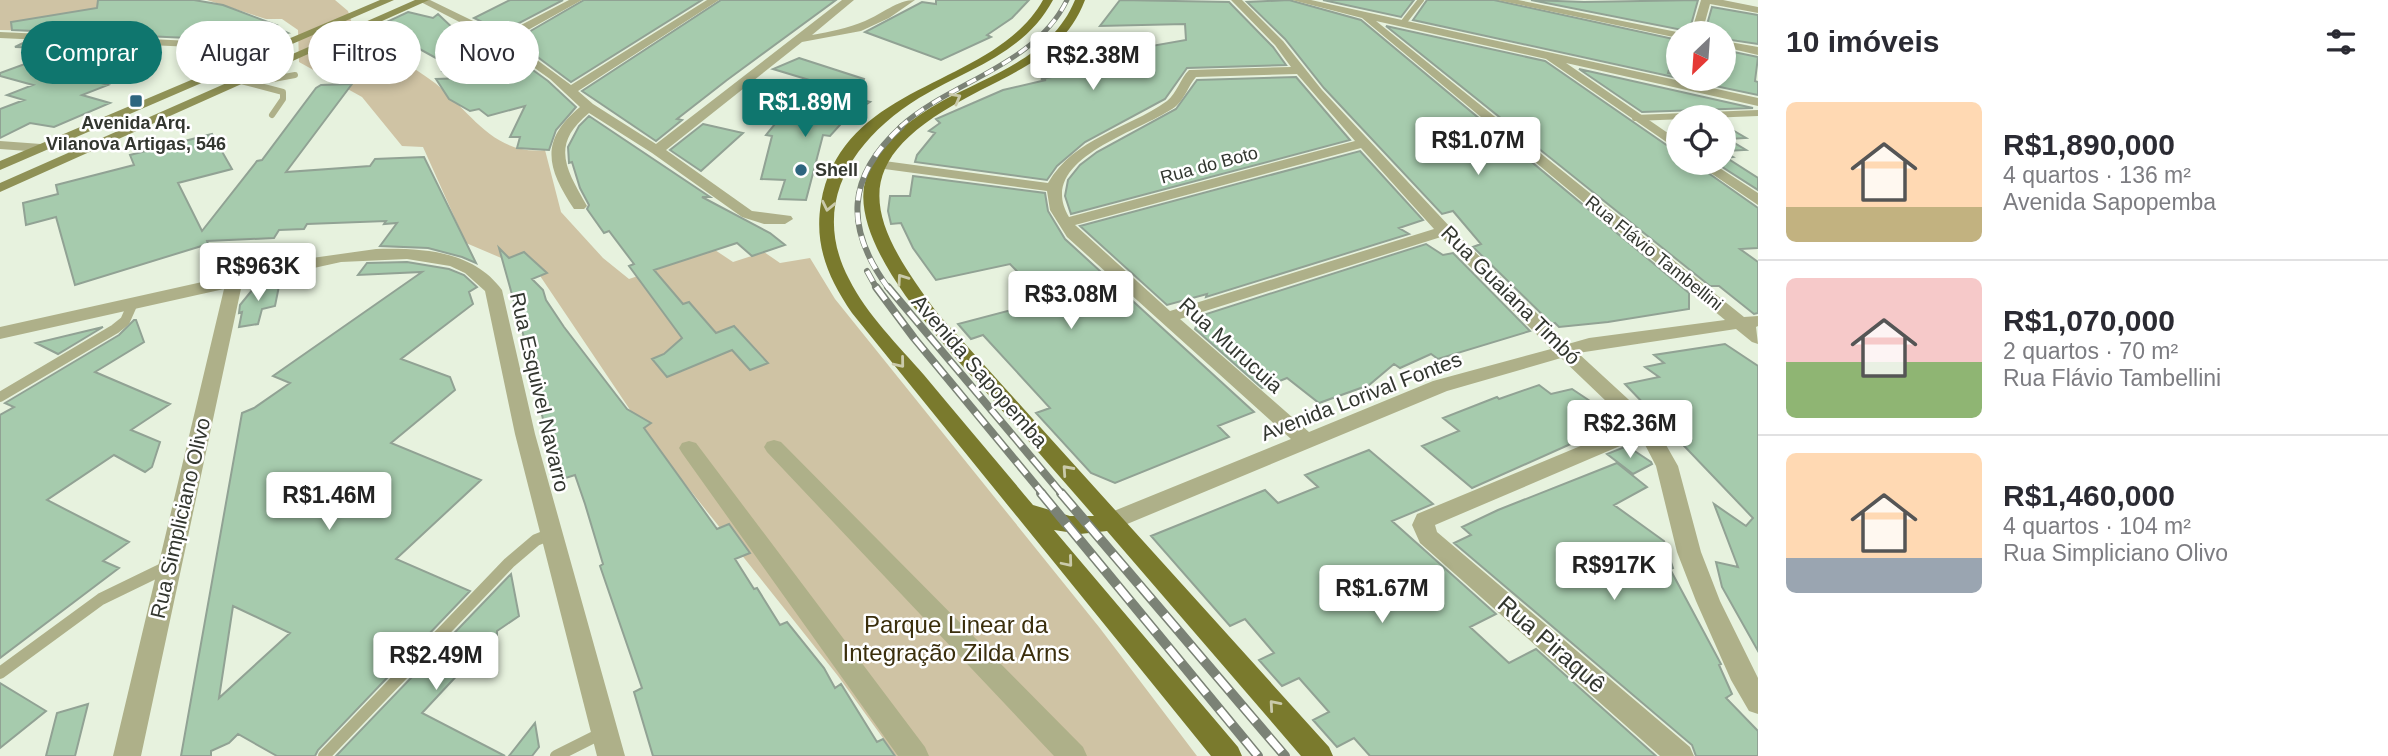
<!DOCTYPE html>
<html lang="pt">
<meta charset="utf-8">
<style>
body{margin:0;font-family:Helvetica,sans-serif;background:#f2f2f3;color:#2b2b33;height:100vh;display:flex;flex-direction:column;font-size:26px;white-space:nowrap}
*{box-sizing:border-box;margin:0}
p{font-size:23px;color:#7c7c81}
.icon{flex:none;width:38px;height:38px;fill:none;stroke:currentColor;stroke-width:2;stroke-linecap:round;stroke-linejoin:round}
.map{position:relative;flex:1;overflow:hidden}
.panel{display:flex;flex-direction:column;background:#fff;width:630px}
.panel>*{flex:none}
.banner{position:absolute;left:21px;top:21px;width:665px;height:63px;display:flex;gap:14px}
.needle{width:46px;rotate:205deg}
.tools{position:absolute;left:1666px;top:21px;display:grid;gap:14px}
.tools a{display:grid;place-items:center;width:70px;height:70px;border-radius:50%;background:#fff;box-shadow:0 4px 10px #0003;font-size:35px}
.price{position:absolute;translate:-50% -60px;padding:0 16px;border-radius:7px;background:#fff;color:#222;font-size:23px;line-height:46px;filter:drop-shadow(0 2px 4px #0008)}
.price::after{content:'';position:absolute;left:50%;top:42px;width:21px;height:16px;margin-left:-10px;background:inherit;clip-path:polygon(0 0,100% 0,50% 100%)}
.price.current{background:#0f766e;color:#fff}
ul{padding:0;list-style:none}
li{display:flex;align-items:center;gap:21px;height:175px;padding:0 28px}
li+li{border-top:2px solid #e1e1e2}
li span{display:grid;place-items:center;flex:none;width:196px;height:140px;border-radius:10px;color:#555}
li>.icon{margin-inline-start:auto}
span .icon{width:84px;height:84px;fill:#fffc;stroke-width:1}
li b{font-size:30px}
h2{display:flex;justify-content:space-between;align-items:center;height:84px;padding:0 28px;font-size:30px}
.tag{padding:0 24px;border-radius:32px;background:#fff;box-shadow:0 4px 10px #0003;font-size:24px;line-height:63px}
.tag.current{background:#0f766e;color:#fff}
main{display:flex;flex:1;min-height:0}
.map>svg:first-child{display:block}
.green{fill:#cfc3a4}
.building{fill:#a6cbad;stroke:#91a294;stroke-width:2;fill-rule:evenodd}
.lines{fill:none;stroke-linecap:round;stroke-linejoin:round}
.service-far2{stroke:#aeb089;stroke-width:6}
.service-far1{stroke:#aeb089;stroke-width:10}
.service{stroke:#aeb089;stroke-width:12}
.minor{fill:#aeb089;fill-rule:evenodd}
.secondary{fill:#8f9156;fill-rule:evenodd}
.primary{fill:#7a7a2d;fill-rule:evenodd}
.rail-far3-casing{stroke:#7b8276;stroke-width:5}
.rail-far2-casing{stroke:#7b8276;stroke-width:6}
.rail-far1-casing{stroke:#7b8276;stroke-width:8}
.rail-casing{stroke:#7b8276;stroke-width:10}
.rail-far3{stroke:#fff;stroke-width:3.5;stroke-dasharray:10;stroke-linecap:butt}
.rail-far2{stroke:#fff;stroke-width:4.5;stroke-dasharray:12;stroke-linecap:butt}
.rail-far1{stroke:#fff;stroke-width:5;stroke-dasharray:16;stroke-linecap:butt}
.rail{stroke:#fff;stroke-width:7;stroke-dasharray:20;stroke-linecap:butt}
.oneway{stroke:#cacaab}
.poi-dot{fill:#2d657f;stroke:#fff;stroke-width:2.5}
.labels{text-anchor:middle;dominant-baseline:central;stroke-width:5;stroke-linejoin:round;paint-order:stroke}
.far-poi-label{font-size:18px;font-weight:bold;fill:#333730;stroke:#fff}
.far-street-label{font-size:18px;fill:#333730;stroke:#fff}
.street-label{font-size:21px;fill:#333730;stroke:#fff}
.near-park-label{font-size:24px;fill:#3a2e0c;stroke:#fff}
.near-street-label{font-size:24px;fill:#333730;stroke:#fff}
</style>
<main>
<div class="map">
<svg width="1758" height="756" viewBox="0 0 1758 756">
<rect width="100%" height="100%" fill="#e7f2de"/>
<path class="green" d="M0,0h151l-61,32 -90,-2z
M207,0h128l13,11 8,25c27,15 54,28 79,47 35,28 59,73 110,67l16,62 42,46 26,21 86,-29 18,12 31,-10 16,11 30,-5 25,41 264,328 98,129h-301l-58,-80 -187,-235 -127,-189 -18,8 -40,-17 -43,-96 -21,-1 -40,-49 -63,-35 -1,-32 -16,-11h-16z"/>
<path class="building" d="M98,0h96l29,5 53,20 -3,1 15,7 -33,8 -243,-11 -1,-8 86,-14z
M510,0h53l-61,32 -28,-14z
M584,0h118l-131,82 -56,-42z
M721,0h115l-109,80 -50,39 5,1 -26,21 -74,-50z
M936,0h93l-17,18 -25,17 4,2 -50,23 -76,-28 57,-30 14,2z
M1120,0l109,2 44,45 13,18 -99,3 -22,31 -80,43 -28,24 -10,14 -132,-18 2,-7 18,-22 -6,-2 11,-8 -4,-4 67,-29 43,-10 -5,-1 76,-14 -28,-5v-3l97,-17 -1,-16 -85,2z
M1289,0l72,20 328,273v16l-81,13 -49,5 -4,-4 -3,1 -79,-77 8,-3 -28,-33 -11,3 -118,-126 -39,-49 -38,-37z
M1323,0h91l-13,17z
M1427,0h67l184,40 -10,33 10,2v3l-265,-58z
M1531,0l53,2 114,-2 -7,25h-4l-5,5z
M1712,7l46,8v29l-34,-5v-7l-18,-4z
M408,12l25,6 5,-4 19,18 3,-7 37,19 51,37 28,26 -20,23 -7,20 -32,-2 3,-11h-10l15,-31 -37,10 -9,-7 -9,2 -21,-12 -13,-20 33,-1 -27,-7 3,-8 -67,-37z
M1386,26l159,35 133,92v10h16l64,45v40l-18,1 18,13v51l-4,1 -35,-28h-9z
M25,42l97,4 -37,14 33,9 -27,11 17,5 -26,10 28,8 -56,24 -24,-4 -30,15v-29l24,-9 -17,-5 26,-10 -33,-9v-3l66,-24 -51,-2z
M1724,50l34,7 -3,24 3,1v13l-76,-16h42z
M799,58l65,21 -5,16 -86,-26z
M1579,69l174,39 -111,4z
M1296,77l54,63 -279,74 -6,-18 3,-16 12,-15 17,-13 79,-43 21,-29z
M352,84l-66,88 84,-6 5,-7 49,-2 52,106 -14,-6 -34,-9 -48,-2 17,-23 -13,1 2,-3 -79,3 -3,5 -25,1 -5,8 -67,3 1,3 -133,41 -19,-68 -30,8 -3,-22 35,-9 -2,-9 78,-20 -4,-10 82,-21 20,35 -54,14 24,48 55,-70 5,-1 54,-72 5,-3z
M821,89l49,13 -22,14 -18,20 -7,-1 -17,65 -27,-1 6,-19 -24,-1 11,-43 -6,-1 21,-26z
M589,116l121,81h-8l68,36 15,12 -33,11 -15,-13 -83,27 29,34 6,-2 27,31 18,-7 34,37 -18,7 -18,-20 -65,27 -15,-18 12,-5 18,-16 -53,-72 5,-2 -25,-33 -5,2 -17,-24 2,-4 -9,-17 -8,-26 -3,1 -1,-16 11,-21z
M703,124l40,9 -42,38 -31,-21z
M1724,125l22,13 -18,1 18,11 -22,1z
M1360,151l63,69 -24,8 10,6 -203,63 1,-3 -40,11 -87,-79z
M1724,152l9,5 -6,1 31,20v12l-42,-27h8z
M913,176l132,17 3,18 17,28 189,173 -36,14 11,11 -114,46 -24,-10 -55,-60 14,-5 -67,-73 -12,4 -13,-15 88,-23 -36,-37 -74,16 -23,-32 -12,-25 -10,1 -3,-13 2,-15h20z
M1426,244l17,11 10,-2 77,78 -92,28 -7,-5 -31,14 -6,-4 -25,21 -50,18 -32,-25 -25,10 -67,-59 5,-13z
M499,248l10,10 15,-6 23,21 -15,6 11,11 3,10 18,27 63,82 24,14 -7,5 73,101 12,-5 21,29 -15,6 19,30 3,-1 23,37 7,-3 37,46 11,20 6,-4 36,58 6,-3 12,17h-242l-19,-64 8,-4 -42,-122 3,-2 -18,-60 -10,-29 -19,6 -12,-45 3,-1 -10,-40v-11z
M407,262l42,7 15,6 13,12 -8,5 4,12 -72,55 49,18 5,13 -64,53 90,37 -85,79 74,32 -152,159 -3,6h-38l-39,-22 -9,9 -18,8v5h-30l61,-343 12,-5 36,-25 -17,-7 149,-104 -64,3 9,-12zM233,606l57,27 -71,65z
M268,281l-1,3 13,-3 -5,25 -13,3 -4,15 -19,3 3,-15 -3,1 1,-8 18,-22z
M134,320h2l8,22 -49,30 75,32 -39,26 29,12 -8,25 -7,5 -31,-17 -67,45 82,42 -26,19 16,7 -119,90v-243l14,-8 -9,-4 114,-68z
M103,327l-45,27 -22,-11z
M1725,344l33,22v285l-36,-64 -6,-25 22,5 -24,-63 32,22 7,-8 -128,-134 34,-7 -14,-10 19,-4 -10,-8z
M1539,385l12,9 21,-5 39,26 -19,7 15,10 -20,8 -3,-2 -112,50 -50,-42 37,-15 -16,-13 54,-21 2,2z
M1627,446l24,16 1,2 -19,10 -26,-20z
M1369,450l64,54 -41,17 104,93 -26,13 39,36 27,-14 120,107h-286l-16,-18 -17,9 -24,-27 16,-8 -30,-34 -17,8 -23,-26 15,-7 -29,-34 -15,7 -79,-90 114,-46 13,13 40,-16 -13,-12z
M1617,463l30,24 -33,18 50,36 9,27 -3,1 51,95 -2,1 13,29 -6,4 32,33v25h-62l-4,-11 -238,-202 17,-8 -9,-8 36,-17z
M511,574l8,42 -22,15v4l-4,1v7l-26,28 -4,-2 -41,44 83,43h-169z
M0,683l46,28 -46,37z
M88,704l-13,52h-29l11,-43z
M535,723l4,24 -7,9h-23z"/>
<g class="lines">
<path class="service-far2" d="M1403,23l18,-23
M252,76l16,4 27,-5
M241,81l42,11v7l-11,16
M1635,118l123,-5"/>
<path class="service-far1" d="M0,397l115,-68 10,-8 8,-18"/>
<path class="service" d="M0,673l101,-74 68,-33
M324,756l185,-193 27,-23 15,-6
M556,756l48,-24"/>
<path class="minor" d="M417,0h13l72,35 67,-35h13l-72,40 61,45 136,-85h12l-141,91 15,13 63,40 186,-144h12l-42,35c18,-3 36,-7 53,-14 17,-7 32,-21 50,-21l-26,18 -28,13 -59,11 -136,108 86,61 39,5 2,3 -8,5h-21l-22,-7 -90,-64 -63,-40c-39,32 -23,56 -2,93l-3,3h-10c-27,-41 -35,-68 6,-102l-30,-28 -52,-37z
M1231,0h11l41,41 39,49 129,138 117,116 21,-6 136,-18 -363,-302 -70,-18h19l447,98v8l-192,-43 112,77v10l-132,-91 -170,-38 368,296 14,-1v10l-2,1 2,17 -6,-2 -16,-13 -158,24 75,69 25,44 23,86 19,49 38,77v36l-9,-3 -18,-31 -35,-79 -19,-49 -21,-86 -15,-29 -206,88 2,7 253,215 4,9h-34l-240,-213 -8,-18 5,-11 214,-89 -70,-67 -114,33 -327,136 -8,3 -8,-3 -3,-6 3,-6 187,-76 -224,-202 -17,-27 -3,-19 -170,-23 -7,-4 7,-4 171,23c27,-46 78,-53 119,-82 10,-8 13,-22 22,-31l102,-3 -16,-22zM1297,74l58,67 -286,76c-35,-58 71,-85 106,-110 10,-8 13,-21 21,-30zM1361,148l73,81 -264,82 -95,-86zM1441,237l110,112 -118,32 -124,51 -129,-113z
M1497,0h21l164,33h-4v5z
M1701,0h22l35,7v6l-48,-9 -8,29h-11z
M0,32l275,13 6,3 -6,3 -275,-13z
M1724,41l34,6v8l-34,-8z
M0,141l41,3 7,4 -7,4 -41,-3z
M1696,163h16l46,30v12z
M376,249c45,-1 97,1 126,41l33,144 90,322h-28l-82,-322 -30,-143 -20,-18 -15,-7 -43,-7 -66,3 -99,22 -101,472h-28l111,-467 -224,50v-12l305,-68z
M774,440l7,2 302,305 4,9h-33l-287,-304 -3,-5 3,-5z
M689,441l7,2 229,304 4,9h-31l-216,-303 -3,-5 3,-5z"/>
<path class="secondary" d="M380,0h14l-394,170v-9z
M415,0h14l-429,192v-9z"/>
<path class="primary" d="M1043,0h10c-29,54 -84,68 -134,98 -65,40 -110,105 -70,181 18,36 49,66 75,96 36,43 73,87 109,130l37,11h24c-34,-39 -67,-77 -101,-116 -41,-47 -139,-146 -129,-213 7,-40 46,-68 80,-87 49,-26 108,-44 131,-100h10c-19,50 -61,68 -106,91 -129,66 -122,117 -40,224l390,432 4,9h-32l-194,-225 -27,3 -26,-4 184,217 4,9h-31l-359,-443c-24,-35 -38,-68 -31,-110 21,-123 172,-114 222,-203z"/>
<defs>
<path id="rail-far3" d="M900,127c51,-46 135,-61 167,-127"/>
<path id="rail-far2" d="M867,271l10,18
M889,289c-45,-61 -43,-112 13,-163"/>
<path id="rail-far1" d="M876,287l38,51 129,156
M888,287l174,207"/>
<path id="rail" d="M1041,493l217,263
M1061,493l224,263"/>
</defs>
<use href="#rail-far3" class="rail-far3-casing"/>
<use href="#rail-far2" class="rail-far2-casing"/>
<use href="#rail-far1" class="rail-far1-casing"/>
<use href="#rail" class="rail-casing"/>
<use href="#rail-far3" class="rail-far3"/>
<use href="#rail-far2" class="rail-far2"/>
<use href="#rail-far1" class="rail-far1"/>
<use href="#rail" class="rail"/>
</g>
<defs><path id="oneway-chevron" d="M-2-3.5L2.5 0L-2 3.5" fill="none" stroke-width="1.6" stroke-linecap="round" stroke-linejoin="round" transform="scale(1.75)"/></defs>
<g class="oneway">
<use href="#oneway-chevron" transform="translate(956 98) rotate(-29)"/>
<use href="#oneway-chevron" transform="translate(828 206) rotate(102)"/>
<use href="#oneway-chevron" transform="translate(902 279) rotate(-125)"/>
<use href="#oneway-chevron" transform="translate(900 363) rotate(51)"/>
<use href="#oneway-chevron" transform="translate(1067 470) rotate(-132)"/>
<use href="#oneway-chevron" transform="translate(1068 562) rotate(50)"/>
<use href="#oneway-chevron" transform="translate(1274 705) rotate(-131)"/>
</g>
<g class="poi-dot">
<rect x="129" y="94" width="14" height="14" rx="3.5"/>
<circle cx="801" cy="170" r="7"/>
</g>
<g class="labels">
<g class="far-poi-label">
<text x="136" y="123">Avenida Arq.<tspan x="136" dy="21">Vilanova Artigas, 546</tspan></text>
<text x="815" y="170" text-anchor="start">Shell</text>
</g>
<g class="far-street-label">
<text transform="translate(1209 165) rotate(-15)">Rua do Boto</text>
<text transform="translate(1654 253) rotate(39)">Rua Flávio Tambellini</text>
</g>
<g class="street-label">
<text transform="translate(1511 295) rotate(45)">Rua Guaiana Timbó</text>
<text transform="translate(1231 345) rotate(42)">Rua Murucuia</text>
<text transform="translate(980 371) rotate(49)">Avenida Sapopemba</text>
<text transform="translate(540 392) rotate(77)">Rua Esquivel Navarro</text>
<text transform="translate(1361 396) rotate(-21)">Avenida Lorival Fontes</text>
<text transform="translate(180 518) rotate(-77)">Rua Simpliciano Olivo</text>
</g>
<g class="near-park-label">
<text x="956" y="624">Parque Linear da<tspan x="956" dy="28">Integração Zilda Arns</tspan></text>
</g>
<g class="near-street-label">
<text transform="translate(1552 644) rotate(41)">Rua Piraquê</text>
</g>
</g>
</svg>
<div class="tools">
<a><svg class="needle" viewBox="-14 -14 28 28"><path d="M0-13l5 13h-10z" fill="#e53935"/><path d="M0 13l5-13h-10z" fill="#7c7c81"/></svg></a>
<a><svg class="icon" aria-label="locate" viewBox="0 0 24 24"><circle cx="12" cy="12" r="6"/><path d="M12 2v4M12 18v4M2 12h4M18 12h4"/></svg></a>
</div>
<b class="price" style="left:1093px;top:92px">R$2.38M</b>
<b class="price current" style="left:805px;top:139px">R$1.89M</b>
<b class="price" style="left:1478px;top:177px">R$1.07M</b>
<b class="price" style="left:258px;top:303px">R$963K</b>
<b class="price" style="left:1071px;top:331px">R$3.08M</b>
<b class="price" style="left:1630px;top:460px">R$2.36M</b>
<b class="price" style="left:329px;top:532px">R$1.46M</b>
<b class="price" style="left:1614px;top:602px">R$917K</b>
<b class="price" style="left:1382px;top:625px">R$1.67M</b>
<b class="price" style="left:436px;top:692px">R$2.49M</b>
<div class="banner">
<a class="tag current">Comprar</a>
<a class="tag">Alugar</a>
<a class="tag">Filtros</a>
<a class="tag">Novo</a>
</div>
</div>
<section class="panel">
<h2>10 imóveis<svg class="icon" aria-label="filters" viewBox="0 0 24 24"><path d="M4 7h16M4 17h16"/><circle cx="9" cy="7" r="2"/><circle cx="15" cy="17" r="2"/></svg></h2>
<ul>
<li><span style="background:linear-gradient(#ffd9b3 75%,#c2b280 0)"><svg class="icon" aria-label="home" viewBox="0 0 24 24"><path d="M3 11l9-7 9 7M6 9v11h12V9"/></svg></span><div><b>R$1,890,000</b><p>4 quartos · 136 m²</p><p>Avenida Sapopemba</p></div></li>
<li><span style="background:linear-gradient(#f6c9c9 60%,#8fb573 0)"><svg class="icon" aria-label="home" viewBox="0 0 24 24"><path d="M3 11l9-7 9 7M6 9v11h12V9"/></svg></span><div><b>R$1,070,000</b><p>2 quartos · 70 m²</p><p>Rua Flávio Tambellini</p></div></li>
<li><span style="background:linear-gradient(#ffd9b3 75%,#9aa5b1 0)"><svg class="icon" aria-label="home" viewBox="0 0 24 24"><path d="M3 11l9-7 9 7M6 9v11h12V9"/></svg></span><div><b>R$1,460,000</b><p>4 quartos · 104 m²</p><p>Rua Simpliciano Olivo</p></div></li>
</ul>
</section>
</main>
